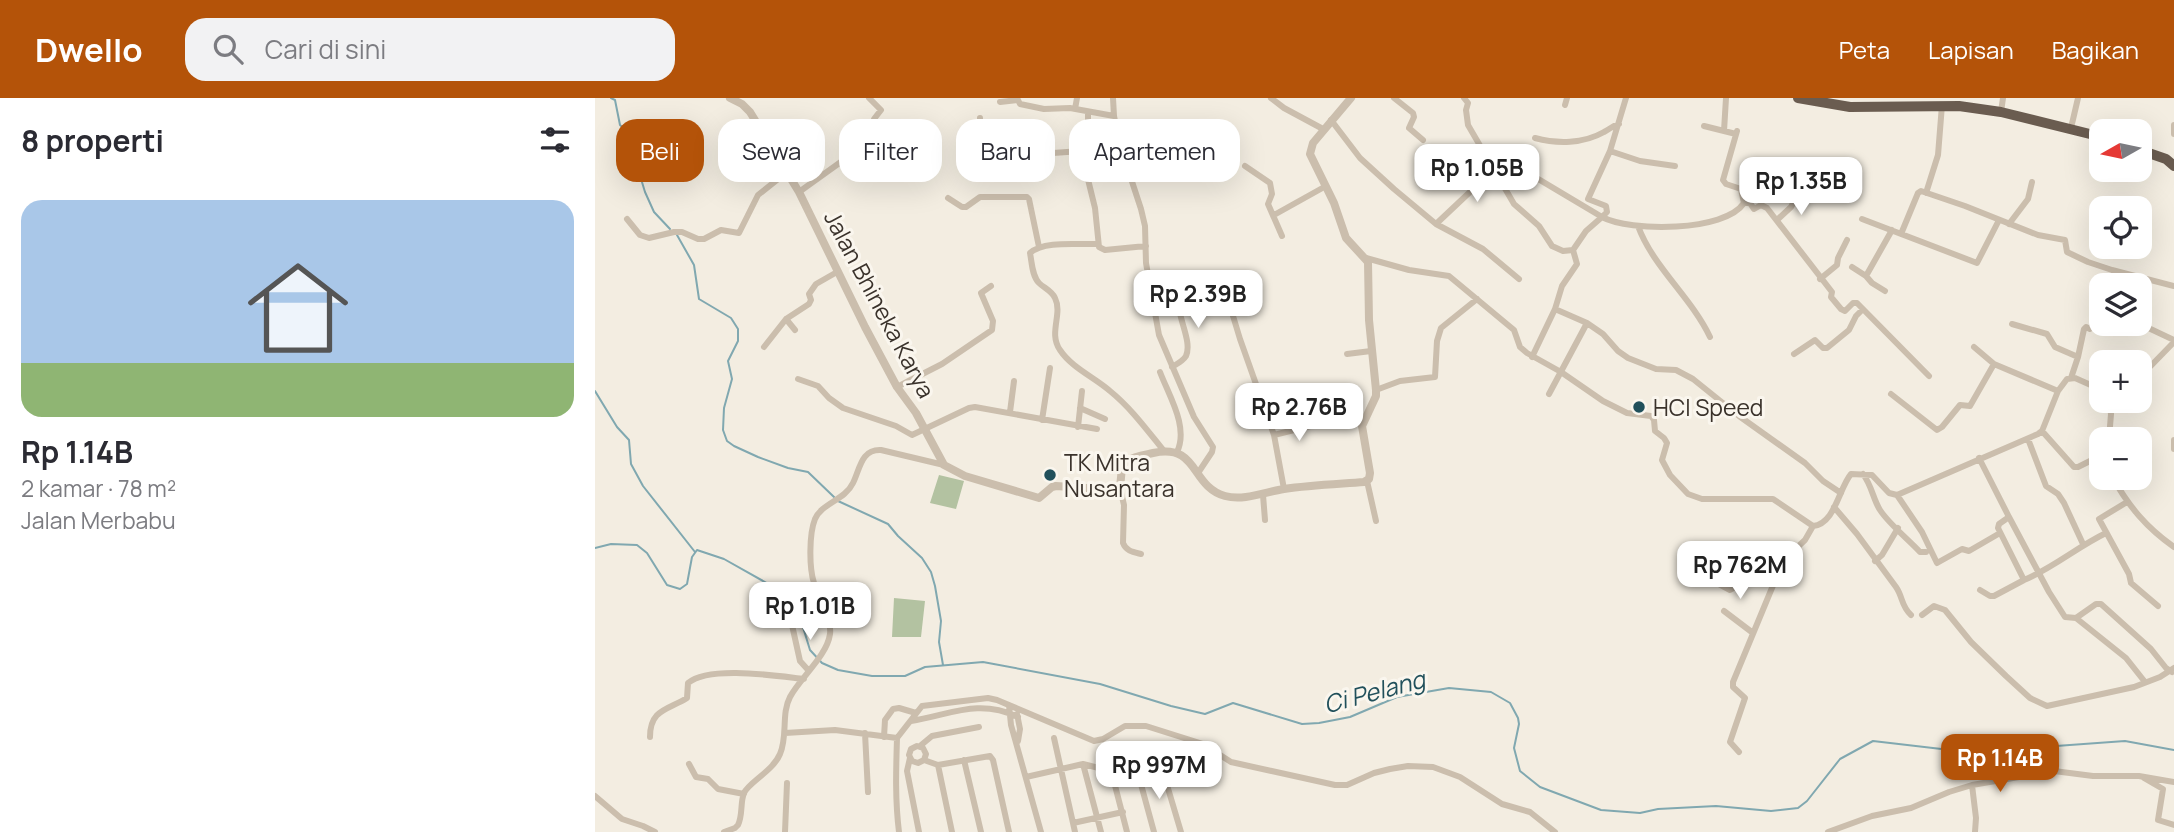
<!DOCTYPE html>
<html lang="id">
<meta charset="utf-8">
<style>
body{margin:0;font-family:Manrope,sans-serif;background:#f2f2f3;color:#2b2b33;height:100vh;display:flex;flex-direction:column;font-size:26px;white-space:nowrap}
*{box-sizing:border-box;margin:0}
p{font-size:23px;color:#7c7c81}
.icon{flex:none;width:38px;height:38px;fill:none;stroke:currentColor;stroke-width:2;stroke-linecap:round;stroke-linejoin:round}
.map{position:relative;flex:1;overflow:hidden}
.sheet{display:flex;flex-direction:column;background:#fff;width:595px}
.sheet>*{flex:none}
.top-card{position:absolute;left:21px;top:21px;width:665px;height:63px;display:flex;gap:14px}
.needle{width:46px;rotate:261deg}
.tools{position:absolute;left:1494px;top:21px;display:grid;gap:14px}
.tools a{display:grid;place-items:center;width:63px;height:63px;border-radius:14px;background:#fff;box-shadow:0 7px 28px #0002;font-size:35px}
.price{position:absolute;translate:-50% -60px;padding:0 16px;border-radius:14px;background:#fff;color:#222;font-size:23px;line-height:46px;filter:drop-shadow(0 2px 4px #0008)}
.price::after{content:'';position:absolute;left:50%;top:42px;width:21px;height:16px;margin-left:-10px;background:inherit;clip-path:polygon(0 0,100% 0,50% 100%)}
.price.selected{background:#b45309;color:#fff}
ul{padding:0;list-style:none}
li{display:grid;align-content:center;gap:14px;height:371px;padding:0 21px}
li span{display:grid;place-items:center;height:217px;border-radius:21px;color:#555}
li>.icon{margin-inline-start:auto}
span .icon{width:126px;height:126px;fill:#fffc;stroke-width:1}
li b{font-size:30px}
h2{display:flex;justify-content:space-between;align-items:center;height:84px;padding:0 21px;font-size:30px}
.tag{padding:0 24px;border-radius:21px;background:#fff;box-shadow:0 7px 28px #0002;font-size:24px;line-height:63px}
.tag.selected{background:#b45309;color:#fff}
header{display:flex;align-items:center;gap:42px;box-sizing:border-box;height:98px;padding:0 35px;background:#b45309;color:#fff}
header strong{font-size:33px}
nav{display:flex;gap:38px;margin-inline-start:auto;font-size:24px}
.search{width:490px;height:63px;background:#f2f2f3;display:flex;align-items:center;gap:18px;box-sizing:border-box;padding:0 24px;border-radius:21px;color:#7c7c81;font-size:26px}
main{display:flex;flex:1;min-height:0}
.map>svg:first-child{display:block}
.green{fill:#b3c2a1}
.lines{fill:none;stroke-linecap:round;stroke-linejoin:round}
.stream{stroke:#80a8b0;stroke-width:2}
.minor{stroke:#cbbead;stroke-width:6}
.tertiary{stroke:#cbbead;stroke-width:8}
.trunk{stroke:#6a5c50;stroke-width:10}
.poi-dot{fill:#21505b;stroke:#faf6ee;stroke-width:2.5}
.labels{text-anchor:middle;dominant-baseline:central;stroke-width:6;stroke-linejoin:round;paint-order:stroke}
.street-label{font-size:23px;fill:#3a322b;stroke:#faf6ee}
.poi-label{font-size:23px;fill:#3a322b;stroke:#faf6ee;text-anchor:start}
.water-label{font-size:24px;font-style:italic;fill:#21505b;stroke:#faf6ee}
</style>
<header>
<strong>Dwello</strong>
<div class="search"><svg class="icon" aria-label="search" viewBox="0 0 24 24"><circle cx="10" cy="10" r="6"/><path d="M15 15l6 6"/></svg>Cari di sini</div>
<nav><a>Peta</a><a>Lapisan</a><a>Bagikan</a></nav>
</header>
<main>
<section class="sheet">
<h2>8 properti<svg class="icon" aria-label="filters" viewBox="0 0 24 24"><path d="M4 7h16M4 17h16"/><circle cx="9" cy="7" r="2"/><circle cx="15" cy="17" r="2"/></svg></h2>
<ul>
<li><span style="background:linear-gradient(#a9c7e8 75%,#8fb573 0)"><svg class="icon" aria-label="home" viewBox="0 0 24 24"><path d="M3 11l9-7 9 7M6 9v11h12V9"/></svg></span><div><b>Rp 1.14B</b><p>2 kamar · 78 m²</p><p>Jalan Merbabu</p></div></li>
</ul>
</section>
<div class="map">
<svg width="1579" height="734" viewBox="0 0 1579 734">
<rect width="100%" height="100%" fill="#f3ede1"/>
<path class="green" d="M344,377l25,6 -8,28 -26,-6z
M299,500l31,3 -4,36h-29z"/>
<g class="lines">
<path class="stream" d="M16,0l4,2 5,25 13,12 5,32 7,23 9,20 16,17
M82,137l17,30 5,34 32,19 7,11v12l-10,20 4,18 -8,29 -1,22 4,11 7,5 24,11 30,11 20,4 26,25
M0,293l22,36 12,13 2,24 12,22 52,66
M243,403l50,23 10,12 24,22 9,14 4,14 6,35 -2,21 4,23
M0,450l16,-4 26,1 10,8 20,32 13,4 7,-5 5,-27 5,-7 27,9 48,27 15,16 15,22 8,26 12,13 16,7 34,6h33l20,-9 58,-5 117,22 71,22 34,8 28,-11 69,21 17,-1 31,-6 47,-20 52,-9 42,4 19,11 8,15 1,6 -5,24 6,23 20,16 61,23 39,3 18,-4 58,-3 55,5 27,-3 9,-7 33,-42 33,-18 77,9h52l123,-9 49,9"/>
<path class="minor" d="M518,0l1,18 6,29 21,64 4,17 1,37 13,72 35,82 19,30 -1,5 -14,21
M676,0l13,10 39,21
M799,0l19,15 1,4 -5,11 14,12
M869,0l4,5 -2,7 2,15 46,79 25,22 13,20 11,5 10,-1
M1031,0l-16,53 30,10 35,5
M1131,0l-2,33 12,3
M405,4l18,-2 2,4 24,5 26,-1 44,8
M970,7l2,-7
M480,11l2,-11
M493,14v19l-7,8v12l14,57 4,39 6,3 41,-4
M1406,14l2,-14
M385,20l-1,22 3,13 44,-2 13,3 42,-3
M736,22l29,38 34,31 42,35 47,25 36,30
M1579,27v9
M1109,28l20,5
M1476,30l7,-30
M940,40c22,6 48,6 69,-6 6,-3 8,-6 15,-8
M650,68l25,17 2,11 -4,10 14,32
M204,94l64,-46 14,-15 1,-3 -4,-9 7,-9 -12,-12
M1331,95l12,-38 4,-50
M353,100l14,9h4l14,-10h47l2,2 10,48
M1149,105h6l4,6 7,-4 6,3 65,84 -1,5 10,12 4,2 8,-8h4l72,73
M679,117l52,-29
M32,121l13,16 9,3 25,-6h8l16,7h6l17,-9 18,3 19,-38 29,-23
M1267,121l115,44 22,-43
M1182,122l14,-13 7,-13
M841,126l35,-33 42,-27 89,53 5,-5 -1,-6 -18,-7 22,-48
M1414,126l19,-25 4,-17
M1043,128c15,41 53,71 72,111
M1306,136l17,-41 3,-2 44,15 73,29 27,5 2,12 21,10 24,8 62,16
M503,146c-19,1 -54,-4 -68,9 2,10 2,23 9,30 5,5 13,8 16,15 8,16 -7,35 5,52 12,18 34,27 50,41 21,17 37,39 54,60
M978,152l13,-19 16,-14c28,15 123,15 142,-14l-3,-14 -15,-5 -3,-4 14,-49
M771,160l43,12 40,6 65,54 6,17 7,6 34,19 42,29 24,12 24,3 3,4 1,11 9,7 3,5 -5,17 8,15 18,19 14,5h71l40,27c22,-2 26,-38 38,-52l21,1 17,18 8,2 141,-61 4,-3 16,-40 9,-12 8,-1 27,12
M1257,169l14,9 26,-46
M625,175l20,66 34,96 10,54
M1271,178l6,7 13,8
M1225,181l17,-14 1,-7 9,-18
M960,211l32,14 16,11 15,17 10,7 28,11 20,1 17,9 46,37 66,47 18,18 18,12
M1417,226l35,10 8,13 23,10 -7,21
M1520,226l18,6 4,-6
M1545,226l34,16
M200,232l-9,-11 23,-15 2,-4 -2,-6 7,-10 21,-12
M169,249l22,-28
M1379,249l20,17
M752,256l24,-3
M1199,256l21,-14 8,8h4l22,-18 7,-14 7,-7
M937,259l23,-48 7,-23 15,-22 -4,-14
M1483,259l6,-28 2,-2 4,2 7,-11 5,1
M577,269c5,-3 11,-6 14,-11 7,-16 -11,-41 -6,-58l44,-12
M565,274c9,24 29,55 17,80
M1545,279l34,-35
M203,281l20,7 11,12 14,10 53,18 16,9 57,-27 6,-1 122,22
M302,289l45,-23 50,-34 1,-9 -12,-28 10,-7
M781,292l24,-9 35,-4 2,-36 4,-13 36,-29
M954,296l38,-71
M1296,296l46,36 5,-3 18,-22 10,1 24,-42 64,27
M485,310l25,11
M415,314l4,-31
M447,322l8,-52
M483,329l4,-36
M1447,333l32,36h4l24,-12
M679,337l44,-11
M1433,341l18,47 12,8 6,9 19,41
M1514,341l2,-25 -2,-13
M1579,342v9
M1384,360l30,59 -10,7 -1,4 26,52c29,-12 53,-33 82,-47
M1268,376c9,12 10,25 17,36 9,14 28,29 40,42h6
M1518,380c16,29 34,50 61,69
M772,383l9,40
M525,390l4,17 -1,38c3,8 10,9 18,11
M668,397l2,25
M1302,397l25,37 15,31 25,-14 7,2 31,-18
M1532,404l-28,17 30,55 2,9 27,23
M1239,409l23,27 39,53c7,10 5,19 15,28
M1414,419l40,75 16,25 11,1 20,-14h5l50,45 15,19 6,4
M1280,463l7,-6 16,-27
M1109,478l26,14 9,-5 9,-21 31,7
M1385,492l10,6h4l30,-16
M1129,513l29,22
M1327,517l12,-9 11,4 26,32 35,34 24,22 17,8 87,-19 26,-10 14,-9
M1481,520l50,40 19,24
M197,527l8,36 9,10
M414,607l2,20 30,107
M422,616l3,15 -2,12
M316,623c39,-6 67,-23 107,-4
M190,635l50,-3 62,8 25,-32 66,-8 9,2 97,41 9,-2 22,-13h21l57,18 28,18 104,23h12l27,-12 16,-4 18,-3 25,1 27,10 42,27 28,8 25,20
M270,635l3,59
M55,639c0,-28 18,-27 37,-39l1,-15c21,-18 89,-7 116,-4
M289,639l1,-17 8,-11 6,-1 17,5
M302,640c-1,32 -2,62 2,94
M459,640l21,94
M325,648l12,-10 47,-9
M1144,654l-9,-10 15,-44 -12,-11v-5l46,-111 9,-15 17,-16 8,-14
M315,660l-3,13 12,61
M329,662l2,-6 -3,-6 -6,-2 -6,3 -2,6 3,6 6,2 6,-3 14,5 52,-9 3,4 16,72
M369,662l17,72
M94,666l7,13 12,2 10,10 26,5
M488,666l18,68
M343,667l14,67
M516,672l16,62
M431,679l57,-13 84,21 14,47
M544,679l15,55
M1549,680l19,11 -5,31 16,5
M1377,687l4,33 -1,14
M0,698l27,23 21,7 12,6
M478,725l50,-11
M129,734l11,-4 3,-3c5,-10 2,-22 6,-32 5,-11 29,-22 36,-39 8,-18 1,-40 10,-57 10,-19 37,-41 40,-63 2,-14 -12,-38 -16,-51 -5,-15 -5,-49 1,-64 7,-16 30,-19 38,-36 7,-14 8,-34 28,-33l63,15
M190,734l2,-49
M1233,734l44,-16 39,-8 38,-16 23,-7 82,-14 39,5h46l35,6"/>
<path class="tertiary" d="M135,0l12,6 8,8 49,80 66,135 32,60 19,26 28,52 21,11 74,22 13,-11 4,-1 60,4 4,-2 2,-21 5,-6c8,-5 17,-6 26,-8 46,-10 37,33 72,43 19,5 40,-4 59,-7 26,-4 54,-5 80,-7l5,-3 1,-6 -8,-47 14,-30v-6l-7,-70 -1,-58 -22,-24 -12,-35 -24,-49 3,-11 38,-45"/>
<path class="trunk" d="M1203,0l52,9 109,-1 42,6 101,25
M1545,52l26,9 8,7"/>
</g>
<g class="poi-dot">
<circle cx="1044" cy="309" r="7"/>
<circle cx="455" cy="377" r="7"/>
</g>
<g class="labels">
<g class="street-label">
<text transform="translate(285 206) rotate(62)">Jalan Bhineka Karya</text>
</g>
<g class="poi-label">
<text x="1058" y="309">HCI Speed</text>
<text x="469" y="364">TK Mitra<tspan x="469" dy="26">Nusantara</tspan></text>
</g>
<g class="water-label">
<text transform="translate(779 593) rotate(-15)">Ci Pelang</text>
</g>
</g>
</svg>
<div class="tools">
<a><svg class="needle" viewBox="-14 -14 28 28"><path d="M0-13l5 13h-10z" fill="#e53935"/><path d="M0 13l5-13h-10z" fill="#7c7c81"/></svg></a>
<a><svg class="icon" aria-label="locate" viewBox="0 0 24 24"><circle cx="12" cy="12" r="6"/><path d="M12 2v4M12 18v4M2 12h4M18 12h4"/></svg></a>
<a><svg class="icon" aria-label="layers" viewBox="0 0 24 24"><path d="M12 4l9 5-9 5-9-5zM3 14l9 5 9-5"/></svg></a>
<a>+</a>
<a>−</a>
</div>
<b class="price" style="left:882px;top:106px">Rp 1.05B</b>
<b class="price" style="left:1206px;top:119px">Rp 1.35B</b>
<b class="price" style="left:603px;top:232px">Rp 2.39B</b>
<b class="price" style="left:704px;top:345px">Rp 2.76B</b>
<b class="price" style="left:1145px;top:503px">Rp 762M</b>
<b class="price" style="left:215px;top:544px">Rp 1.01B</b>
<b class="price selected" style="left:1405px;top:696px">Rp 1.14B</b>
<b class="price" style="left:564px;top:703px">Rp 997M</b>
<div class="top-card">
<a class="tag selected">Beli</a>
<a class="tag">Sewa</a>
<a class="tag">Filter</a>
<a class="tag">Baru</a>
<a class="tag">Apartemen</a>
</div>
</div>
</main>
